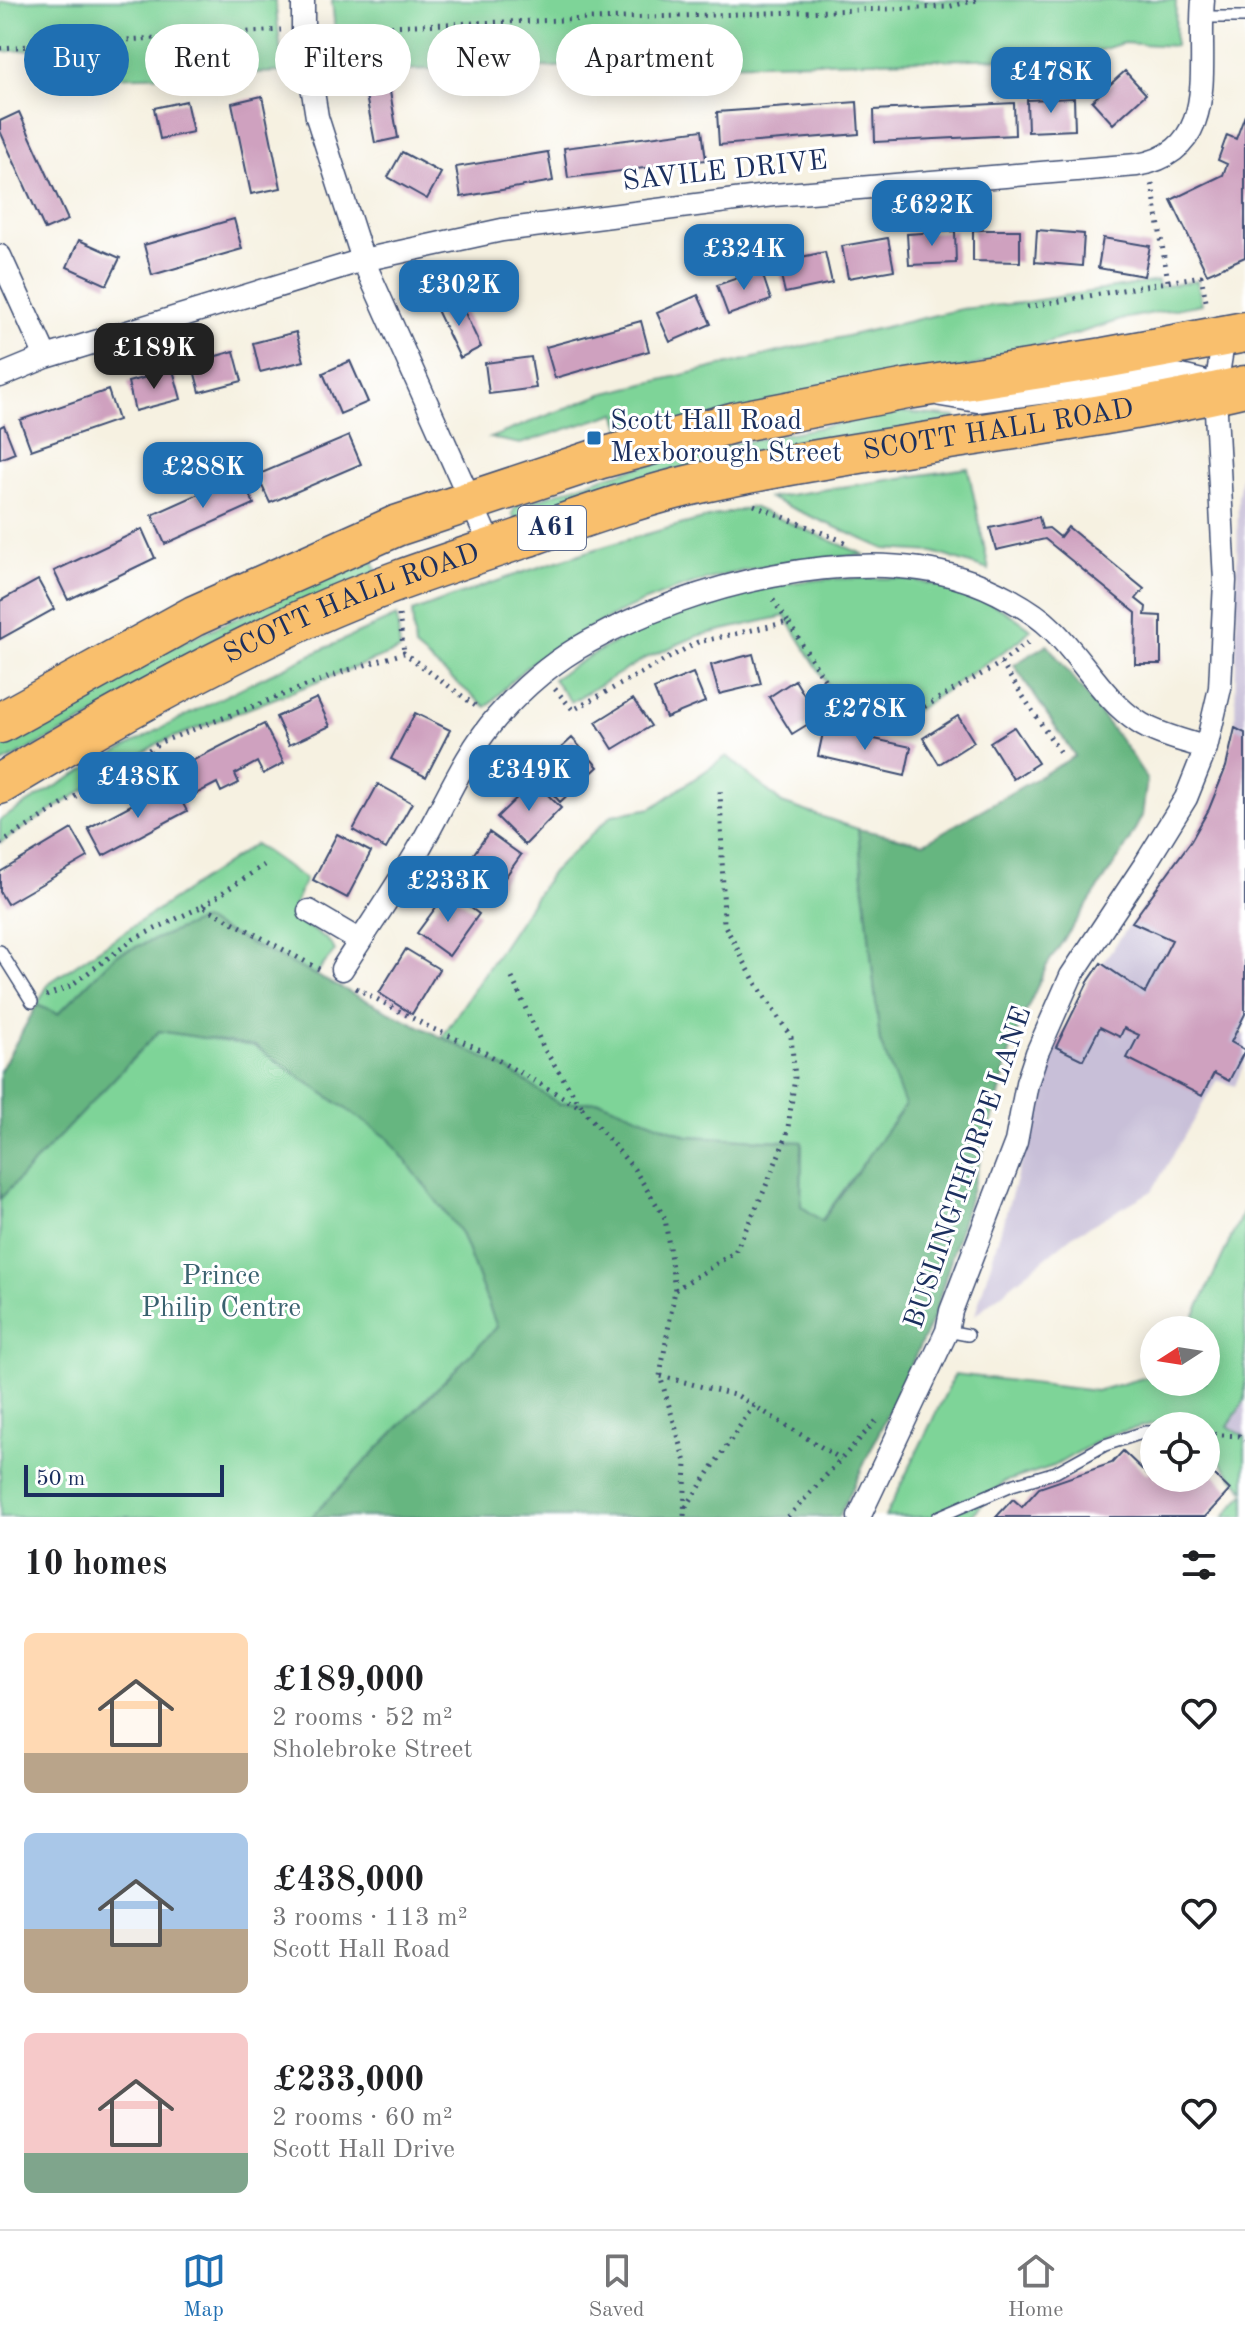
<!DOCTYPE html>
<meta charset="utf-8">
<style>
body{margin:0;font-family:"Old Standard TT",serif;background:#f2f2f2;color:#202124;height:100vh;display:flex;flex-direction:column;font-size:30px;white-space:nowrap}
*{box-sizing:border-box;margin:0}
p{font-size:26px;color:#757577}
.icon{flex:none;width:44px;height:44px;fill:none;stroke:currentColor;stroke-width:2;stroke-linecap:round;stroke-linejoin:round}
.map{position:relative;height:1517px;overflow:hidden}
.details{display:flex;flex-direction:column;background:#fff;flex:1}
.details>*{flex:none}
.hud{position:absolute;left:24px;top:24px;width:800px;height:72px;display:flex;gap:16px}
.needle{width:52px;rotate:258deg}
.tools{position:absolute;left:1140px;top:1316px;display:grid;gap:16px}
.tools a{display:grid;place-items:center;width:80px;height:80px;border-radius:50%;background:#fff;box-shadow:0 4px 20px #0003;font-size:40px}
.scale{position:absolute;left:24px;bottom:20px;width:200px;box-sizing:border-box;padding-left:8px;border:4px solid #1b2f5e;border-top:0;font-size:22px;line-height:28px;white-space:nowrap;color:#1b2f5e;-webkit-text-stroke:6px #fff;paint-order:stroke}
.price{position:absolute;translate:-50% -68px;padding:0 18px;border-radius:16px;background:#1f6fb2;color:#fff;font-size:26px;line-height:52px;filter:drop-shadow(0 2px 4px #0008)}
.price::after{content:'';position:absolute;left:50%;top:48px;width:24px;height:18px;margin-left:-12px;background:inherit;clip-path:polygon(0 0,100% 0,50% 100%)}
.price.on{background:#222;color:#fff}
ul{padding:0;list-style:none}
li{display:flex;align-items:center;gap:24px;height:200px;padding:0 24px}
li span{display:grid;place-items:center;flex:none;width:224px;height:160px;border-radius:12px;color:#555}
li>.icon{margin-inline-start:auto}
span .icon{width:96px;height:96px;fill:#fffc;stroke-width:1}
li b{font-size:34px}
h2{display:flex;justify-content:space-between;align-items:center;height:96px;padding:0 24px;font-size:34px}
.tag{padding:0 28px;border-radius:36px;background:#fff;box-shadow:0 4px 20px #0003;font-size:28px;line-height:72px}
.tag.on{background:#1f6fb2;color:#fff}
.tabs{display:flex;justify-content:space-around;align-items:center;height:112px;border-top:2px solid #e0e0e0;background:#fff;font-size:22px;color:#757577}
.tabs a{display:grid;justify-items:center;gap:4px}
.tabs .on{color:#1f6fb2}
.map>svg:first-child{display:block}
.industrial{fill:#c8bfd8}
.green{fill:#7ed498;stroke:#4c827b;stroke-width:2}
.forest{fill:#66b680;stroke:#40726f;stroke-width:2}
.building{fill:#cfa1bf}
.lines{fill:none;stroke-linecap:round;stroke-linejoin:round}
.lane-casing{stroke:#3c4c72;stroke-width:14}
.street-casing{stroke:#3c4c72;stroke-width:25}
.highway-casing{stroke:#3c4c72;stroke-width:43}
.path{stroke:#3c4c72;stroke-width:5;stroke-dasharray:2 6;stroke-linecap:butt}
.lane{stroke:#fff;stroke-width:11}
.street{stroke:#fff;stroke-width:22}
.highway{stroke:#f9bf6d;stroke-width:40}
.poi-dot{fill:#1f6fb2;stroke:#fff;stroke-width:3}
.labels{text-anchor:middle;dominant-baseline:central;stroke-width:6;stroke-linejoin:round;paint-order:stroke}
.shield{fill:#fff;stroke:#5f6d8e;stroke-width:2}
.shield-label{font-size:26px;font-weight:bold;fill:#1b2f5e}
.street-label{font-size:28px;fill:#1b2f5e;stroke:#fff}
.poi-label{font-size:28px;fill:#1b2f5e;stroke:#fff;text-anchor:start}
.park-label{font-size:28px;fill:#39616f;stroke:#fff}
</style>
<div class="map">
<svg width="1245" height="1517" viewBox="0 0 1245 1517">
<rect width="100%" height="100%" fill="#fff"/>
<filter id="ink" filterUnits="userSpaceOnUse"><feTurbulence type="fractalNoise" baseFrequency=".0125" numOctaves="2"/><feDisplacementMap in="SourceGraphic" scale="16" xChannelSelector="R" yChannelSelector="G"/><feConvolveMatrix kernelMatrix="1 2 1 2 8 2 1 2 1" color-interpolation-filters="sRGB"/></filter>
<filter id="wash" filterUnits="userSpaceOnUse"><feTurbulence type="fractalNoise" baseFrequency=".006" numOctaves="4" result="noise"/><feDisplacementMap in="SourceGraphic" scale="32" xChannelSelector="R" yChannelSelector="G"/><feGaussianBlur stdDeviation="1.8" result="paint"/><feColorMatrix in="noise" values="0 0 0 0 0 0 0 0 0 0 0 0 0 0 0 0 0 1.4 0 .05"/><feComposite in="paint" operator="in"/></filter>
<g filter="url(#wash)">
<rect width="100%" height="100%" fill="#f6f1e1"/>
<path class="industrial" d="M1245,452v573l-4,9 4,1v26l-10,25 -18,-6 -65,111 -80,45 -97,79 81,-268 32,-65 103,-141 18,-32 17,-42 9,-39 3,-231z
M1245,1400v37l-17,-11z"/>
<path class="green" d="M44,0h231l8,72 -179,5 -37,-30 -67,5v-50z
M332,0h844l-1,46 -52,-3 -44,14 -740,14z
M1158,281l1,6 38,-6 5,23 -75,14 -154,48 -349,70 -8,-23 -96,31 -30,-6 112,-44 359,-85 59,-6z
M898,412l58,5 1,4 -438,101 -7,-7 3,-8 95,-32 94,-25z
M968,468l21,102 -56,-18 -48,-3 -116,-51z
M752,507l113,48c-105,5 -208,30 -298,86 -12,7 -26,14 -37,23 -16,13 -29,29 -44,43l-71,-59 -3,-36c111,-42 224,-78 340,-105z
M372,557l5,15 -377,192v-20l92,-55 87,-45z
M896,578c49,6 96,19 135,51l-11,11 -112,76 -67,-10 -56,-90 -88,20 -53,23 -73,43 -18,-23c81,-54 177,-94 275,-100 22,-1 45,-1 68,-1z
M397,616l3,34 -241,93 -159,100v-23c127,-79 260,-144 397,-204z
M727,756l55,47 76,26 22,213 26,63 -85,116 -20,-15 1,-64 -115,-6 -87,-35 -40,3 -54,-35 -64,-32 110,-165 60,-57 40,-7z
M255,844l50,35 -13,32c9,19 36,21 43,40l-20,24 -113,-55 -86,35 -58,59 -21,-9 12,-22z
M159,1031l96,15 134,92 72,95 36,94 -186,190h-311v-318z
M1245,1208v192l-17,26 17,11v54l-39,-46v-19h-16l-3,-4 -35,2 -44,11 -54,31 -50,16 -34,35h-85l70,-143 141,17 58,-16v7h52v-52h-18z
M1245,1493v24h-21z"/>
<path class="forest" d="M1047,644l81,106 19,29 -5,37 -16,31 -79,118 -34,75 -18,71 -61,205 -95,201h-528l186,-190 -36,-94 -73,-95 -133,-92 -96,-15 -159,168v-128l37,-66 21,9 58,-59 86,-35 305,149 52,35 41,-3 88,35 114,6 -1,64 21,15 83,-116 -25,-63 -22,-213 66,14 151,-87 -61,-91z"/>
<g id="blocks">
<path class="building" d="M1125,71l21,23 -33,30 -21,-23z
M388,80l10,58 -23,5 -11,-58z
M262,96l19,92 -30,6 -19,-91z
M1074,98l1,32 -47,2 -1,-32z
M186,101l7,31 -33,7 -6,-31z
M857,102l2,32 -140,11 -2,-33z
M1014,103l1,32 -140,7 -1,-32z
M19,112l49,108 -23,10 -45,-99v-10z
M1245,115v142l-38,17 -36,-74 52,-25 4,-11 -9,-4 9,-25 9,4z
M702,130l4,30 -138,18 -4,-30z
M402,152l39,21 -14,26 -39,-22z
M548,152l5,29 -92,16 -5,-30z
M234,219l8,30 -90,26 -8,-30z
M973,230h47v32l-47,-1z
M1037,230l47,4 -2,32 -47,-4z
M955,231l1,32 -47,2 -2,-31z
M888,238l6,32 -46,8 -6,-32z
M1103,238l47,8 -6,30 -46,-8z
M79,240l41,18 -13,27 -40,-18z
M825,252l7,31 -47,10 -7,-31z
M761,270l10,30 -43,15 -11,-30z
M698,295l13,29 -41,18 -13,-29z
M458,298l23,49 -21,11 -24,-50z
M641,321l8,30 -94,27 -9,-31z
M296,332l8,29 -44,11 -7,-29z
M234,351l8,30 -42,11 -8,-29z
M531,357l5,31 -47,6 -4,-31z
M350,361l18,41 -28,12 -17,-41z
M173,370l8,29 -46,12 -7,-29z
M108,390l10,30 -87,30 -11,-30z
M4,425l11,28 -15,6v-32z
M349,436l12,28 -91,39 -13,-28z
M241,475l13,29 -89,40 -13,-29z
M1039,517l3,12 7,-1 11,9 8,-10 76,62 -8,10 10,8 -1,8 16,1v48h-26l1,-51 -91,-74 -49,11 -6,-22z
M142,529l13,29 -87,42 -14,-29z
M38,580l16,29 -54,30v-38z
M753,654l8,30 -42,10 -8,-29z
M693,673l12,29 -39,16 -12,-29z
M795,680l23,38 -26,16 -23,-37z
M317,698l13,28 -41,19 -13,-28z
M633,699l18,27 -38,23 -17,-27z
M415,713l35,17 -24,47 -35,-18z
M958,716l16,26 -35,22 -16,-26z
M264,724l20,39 -21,11 -6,-12 -22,12 4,9 -18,9 -4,-9 -23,12 -14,-28z
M1014,727l24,36 -25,16 -23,-37z
M824,728l87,19 -6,29 -87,-20z
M1235,728l10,5v281l-14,28 14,8 -16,31 -15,-8 -12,23 -75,-38 12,-23 -15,-7 -4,9 -20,-10 -17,33 -27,-13 32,-65 13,-19 44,30 27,-53 -40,-18 59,-81 18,-32 17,-42z
M572,738l26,29 -38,35 -26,-29z
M534,781l27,27 -36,37 -28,-28z
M172,783l15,28 -84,45 -15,-28z
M378,784l34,19 -26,46 -33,-19z
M72,829l16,28 -81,47 -7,-12v-20z
M489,832l32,23 -30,42 -32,-22z
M337,834l34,18 -24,46 -34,-18z
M448,891l31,23 -30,42 -32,-23z
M406,949l33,20 -27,45 -33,-21z
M1123,1451l24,23 7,-7v11h52v-11l24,23 -25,27h-209l17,-18 9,8 17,-19 73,-25z"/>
</g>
</g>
<g filter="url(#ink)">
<use href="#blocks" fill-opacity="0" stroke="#3c4c72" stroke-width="2"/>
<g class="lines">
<defs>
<path id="lane" d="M1202,17h43
M0,951l32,51
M947,1331l21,4
M938,1517l74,-32 44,-13 49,-27 40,-13h9"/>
<path id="street" d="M303,0v29l14,88 46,143 129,289
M0,256l46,101
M0,376l46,-19 317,-97 139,-30 272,-35 363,-30c85,-15 60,-100 66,-165
M941,395l36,6 200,-26 25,6 13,11
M309,911l51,30
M342,969c25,-39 51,-77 75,-117 25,-42 48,-99 80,-135 26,-30 58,-57 93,-76 99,-55 263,-98 373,-62 27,8 69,30 89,50 29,28 52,71 86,93 17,12 48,19 68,26
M859,1517l88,-186 4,-20 65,-169 11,-59 10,-30 34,-77 73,-110 42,-68 20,-50 14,-60 5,-107 -10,-188 9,-56"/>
<g id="highway">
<path d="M0,723l194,-107 202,-90 202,-67 138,-37 171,-33 197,-31 141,-26"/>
<path id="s1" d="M0,784c100,-61 203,-118 309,-167 68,-31 140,-54 211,-78 60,-21 121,-43 184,-57 179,-39 362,-54 541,-96"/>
</g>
</defs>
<use href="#lane" class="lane-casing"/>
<use href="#street" class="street-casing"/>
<use href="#highway" class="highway-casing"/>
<path class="path" d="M327,28l620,-21 30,-7
M0,48l281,-18
M1152,184l16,97
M1027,307l174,-31 6,30
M754,505l91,37
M773,600l15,22
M399,615l5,37
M1001,663l60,91
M555,689l18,21 125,-68 90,-20 53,84 67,10 93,-53 30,-23
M0,844l161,-102 181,-70 62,-19 73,54
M203,906l61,-41
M512,978l32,71 38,58
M356,988l75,40 44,19 107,61 52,61 31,49 10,72 -15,86 26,86 -2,55
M46,996l24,-10 64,-47 69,-33 116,63
M675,1290l60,-38 28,-59 24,-58 8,-58 -4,-40 -37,-57 -30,-56 -4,-137
M661,1376l77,20 103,63
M1206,1434l33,2 6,4
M686,1507l68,-102
M788,1517l89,-97"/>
<use href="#lane" class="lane"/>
<use href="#street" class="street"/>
<use href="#highway" class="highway"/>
</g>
</g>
<rect class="poi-dot" x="586" y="430" width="16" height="16" rx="4"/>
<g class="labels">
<rect class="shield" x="518" y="506" width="68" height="44" rx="6"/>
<g class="shield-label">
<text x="552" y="528">A61</text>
</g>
<g class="street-label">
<text transform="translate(725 172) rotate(-6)">SAVILE DRIVE</text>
<text stroke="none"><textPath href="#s1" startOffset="1068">SCOTT HALL ROAD</textPath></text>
<text stroke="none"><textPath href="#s1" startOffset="396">SCOTT HALL ROAD</textPath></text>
<text transform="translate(969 1168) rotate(-71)">BUSLINGTHORPE LANE</text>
</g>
<g class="poi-label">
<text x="610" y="422">Scott Hall Road<tspan x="610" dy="32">Mexborough Street</tspan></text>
</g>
<g class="park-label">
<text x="221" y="1277">Prince<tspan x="221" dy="32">Philip Centre</tspan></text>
</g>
</g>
</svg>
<div class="tools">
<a><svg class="needle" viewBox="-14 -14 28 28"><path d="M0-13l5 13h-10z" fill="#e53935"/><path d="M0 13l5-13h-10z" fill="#757577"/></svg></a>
<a><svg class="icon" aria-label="locate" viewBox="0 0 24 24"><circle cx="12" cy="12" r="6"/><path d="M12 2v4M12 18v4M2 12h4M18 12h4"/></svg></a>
</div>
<div class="scale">50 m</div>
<b class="price" style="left:1051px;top:115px">£478K</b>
<b class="price" style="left:932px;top:248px">£622K</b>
<b class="price" style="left:744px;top:292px">£324K</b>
<b class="price" style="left:459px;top:328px">£302K</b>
<b class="price on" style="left:154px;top:391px">£189K</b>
<b class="price" style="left:203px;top:510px">£288K</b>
<b class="price" style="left:865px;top:752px">£278K</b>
<b class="price" style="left:529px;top:813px">£349K</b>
<b class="price" style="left:138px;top:820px">£438K</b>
<b class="price" style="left:448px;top:924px">£233K</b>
<div class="hud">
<a class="tag on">Buy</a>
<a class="tag">Rent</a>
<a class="tag">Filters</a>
<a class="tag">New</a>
<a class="tag">Apartment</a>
</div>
</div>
<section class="details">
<h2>10 homes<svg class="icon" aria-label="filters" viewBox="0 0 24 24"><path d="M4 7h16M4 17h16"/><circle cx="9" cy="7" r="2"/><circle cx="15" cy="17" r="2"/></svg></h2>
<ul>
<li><span style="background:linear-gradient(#ffd9b3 75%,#b9a48a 0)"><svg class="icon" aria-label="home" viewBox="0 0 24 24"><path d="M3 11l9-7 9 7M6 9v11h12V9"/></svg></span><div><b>£189,000</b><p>2 rooms · 52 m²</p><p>Sholebroke Street</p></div><svg class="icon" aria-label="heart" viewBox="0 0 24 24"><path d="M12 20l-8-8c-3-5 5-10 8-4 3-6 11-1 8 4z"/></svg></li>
<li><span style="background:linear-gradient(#a9c7e8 60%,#b9a48a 0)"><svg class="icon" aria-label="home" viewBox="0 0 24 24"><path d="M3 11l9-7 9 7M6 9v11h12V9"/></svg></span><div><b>£438,000</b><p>3 rooms · 113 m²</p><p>Scott Hall Road</p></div><svg class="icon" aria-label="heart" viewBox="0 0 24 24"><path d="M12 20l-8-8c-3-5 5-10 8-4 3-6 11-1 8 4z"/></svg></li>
<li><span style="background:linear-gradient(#f6c9c9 75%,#7fa58c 0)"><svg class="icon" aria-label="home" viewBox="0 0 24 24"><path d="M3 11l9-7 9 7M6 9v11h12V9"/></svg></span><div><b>£233,000</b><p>2 rooms · 60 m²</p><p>Scott Hall Drive</p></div><svg class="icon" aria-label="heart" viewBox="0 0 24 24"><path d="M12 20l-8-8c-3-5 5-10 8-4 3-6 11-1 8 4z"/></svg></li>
</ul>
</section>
<nav class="tabs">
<a class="on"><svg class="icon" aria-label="map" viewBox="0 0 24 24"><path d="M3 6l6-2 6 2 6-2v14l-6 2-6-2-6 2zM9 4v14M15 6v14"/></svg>Map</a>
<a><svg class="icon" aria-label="saved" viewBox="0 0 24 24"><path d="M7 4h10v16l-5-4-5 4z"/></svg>Saved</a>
<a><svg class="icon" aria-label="home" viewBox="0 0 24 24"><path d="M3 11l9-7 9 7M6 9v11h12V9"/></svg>Home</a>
</nav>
